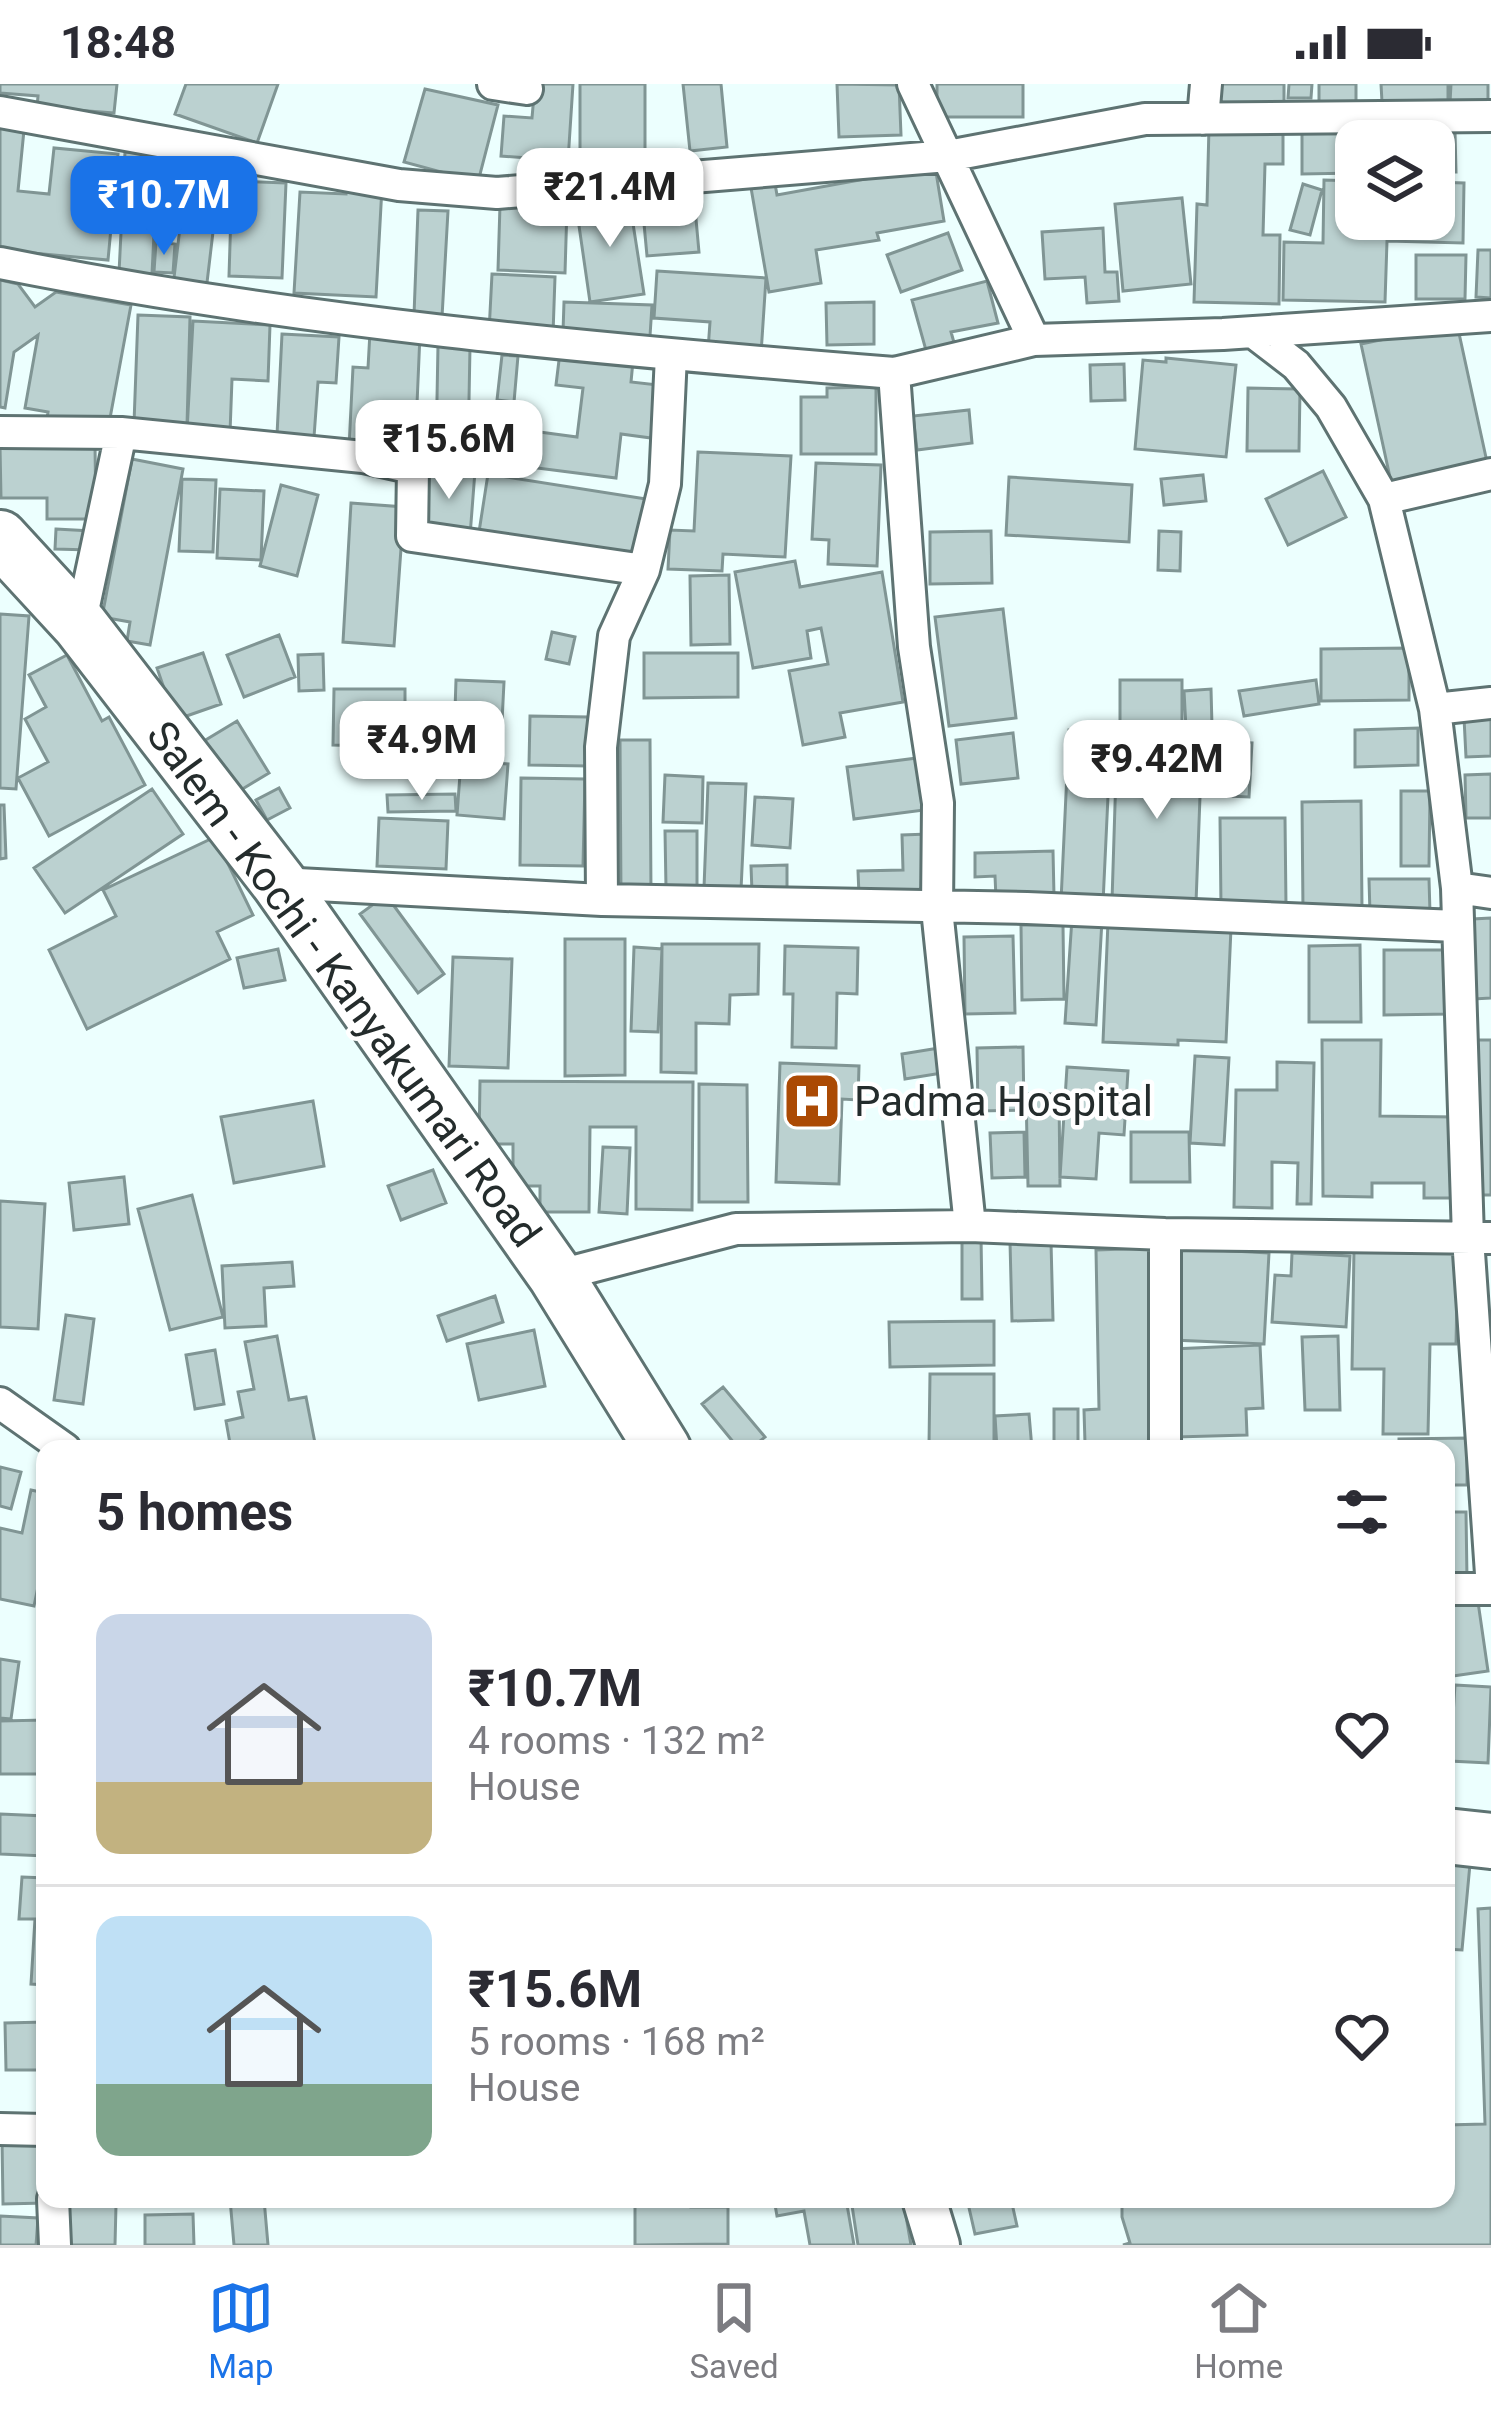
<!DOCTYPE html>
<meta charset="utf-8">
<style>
body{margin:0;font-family:Roboto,sans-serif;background:#f7f7f7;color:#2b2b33;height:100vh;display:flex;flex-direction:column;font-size:45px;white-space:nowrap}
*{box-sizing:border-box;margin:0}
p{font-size:39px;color:#7c7c81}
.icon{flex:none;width:66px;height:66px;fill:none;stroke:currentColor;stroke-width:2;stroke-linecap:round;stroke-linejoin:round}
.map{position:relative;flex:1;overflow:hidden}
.details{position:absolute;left:36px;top:1356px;width:1419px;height:768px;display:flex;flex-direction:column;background:#fff;border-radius:24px;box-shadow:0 3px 9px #0004}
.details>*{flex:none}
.controls{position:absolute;left:1335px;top:36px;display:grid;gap:24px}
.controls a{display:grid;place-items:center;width:120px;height:120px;border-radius:24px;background:#fff;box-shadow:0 3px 9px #0004;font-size:60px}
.price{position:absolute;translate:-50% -102px;padding:0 27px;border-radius:24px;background:#fff;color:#222;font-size:39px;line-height:78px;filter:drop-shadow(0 3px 6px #0008)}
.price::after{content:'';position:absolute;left:50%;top:72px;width:36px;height:27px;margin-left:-18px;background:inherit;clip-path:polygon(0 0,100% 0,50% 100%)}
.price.selected{background:#1a73e8;color:#fff}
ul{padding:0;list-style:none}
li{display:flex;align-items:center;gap:36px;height:300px;padding:0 60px}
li+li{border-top:3px solid #e1e1e2}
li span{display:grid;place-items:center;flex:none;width:336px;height:240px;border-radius:24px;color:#555}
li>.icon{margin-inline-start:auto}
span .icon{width:144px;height:144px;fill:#fffc;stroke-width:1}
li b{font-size:51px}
h2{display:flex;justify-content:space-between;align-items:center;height:144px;padding:0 60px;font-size:51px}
.status{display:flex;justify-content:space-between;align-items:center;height:84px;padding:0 60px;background:#fff;direction:ltr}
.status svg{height:33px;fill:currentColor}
.menu{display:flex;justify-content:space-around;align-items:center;height:168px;border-top:3px solid #e1e1e2;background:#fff;font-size:33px;color:#7c7c81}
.menu a{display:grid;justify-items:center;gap:6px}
.menu .selected{color:#1a73e8}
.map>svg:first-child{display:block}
.building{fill:#bbd1d0;stroke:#809594;stroke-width:3}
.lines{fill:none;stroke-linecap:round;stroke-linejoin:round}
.street-casing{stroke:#5e7372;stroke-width:36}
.secondary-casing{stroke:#5e7372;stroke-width:48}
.highway-casing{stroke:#5e7372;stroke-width:60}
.street{stroke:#fff;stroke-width:30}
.secondary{stroke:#fff;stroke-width:42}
.highway{stroke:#fff;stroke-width:54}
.labels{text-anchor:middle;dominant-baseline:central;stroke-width:9;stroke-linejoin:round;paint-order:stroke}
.street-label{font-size:42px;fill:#242c2c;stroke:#fff}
.poi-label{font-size:42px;fill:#242c2c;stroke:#fff;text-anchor:start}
</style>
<div class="status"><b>18:48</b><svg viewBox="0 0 49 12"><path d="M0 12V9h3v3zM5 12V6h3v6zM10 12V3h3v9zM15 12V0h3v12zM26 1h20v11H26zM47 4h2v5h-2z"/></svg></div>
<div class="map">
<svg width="1491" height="2161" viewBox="0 0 1491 2161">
<rect width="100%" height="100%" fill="#ecfffe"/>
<path class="building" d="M0,0h117l-3,29 -77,-6 1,-11 -38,-3z
M186,0h92l-21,59 -82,-29z
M535,0h38l-5,77 -67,-5 3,-40 28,2z
M580,0h65v73h-65z
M683,0h38l6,63 -37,4z
M837,0l62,1 2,50 -62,2z
M937,0h86v33h-86z
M1214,0h70v20h-70z
M1289,0h23l-1,14h-23z
M1319,0h37v21l-37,1z
M1381,0h67v16l-66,2z
M1451,0h37v20l-38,-1z
M425,5l73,16 -20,77 -74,-20z
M1388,39v18h-32v32l-54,1v-50z
M1209,43l74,2v35h-18l-2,71h17l-1,69 -85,-2 3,-98 10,1z
M0,44l24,2 -6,61 31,3 5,-46 64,6 -10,106 -108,-10z
M1409,48h46l1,40h-22v-31h-25z
M125,68l33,2 -6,120 -33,-1z
M934,76l10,61 -67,12 2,7 -63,10 5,33 -52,9 -19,-110 24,-4 3,17 132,-24z
M187,85l33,4 -14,118 -33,-5z
M1324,96l32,1v38h78v-37l30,1 -1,60 -76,-2 -2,61 -102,-2 1,-58 39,1z
M232,97l54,2 -4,95 -53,-2z
M346,100l36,3 -6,110 -82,-4 6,-101 46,2z
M1303,100l19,6 -12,45 -20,-5z
M629,114l15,96 -54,8 -14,-97z
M1182,114l9,86 -68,7 -8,-87z
M500,121l67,2 -2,66 -67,-3z
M695,124l4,44 -52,4 -4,-43z
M418,126l30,1 -6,106 -28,-2z
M1103,144l2,44h12l2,29 -32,2 -2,-26 -40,2 -3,-47z
M948,149l14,37 -61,22 -14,-37z
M156,158l19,2 -2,29 -19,-1z
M1478,166h13v48l-15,-1z
M1416,171h50l-1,44h-49z
M657,187l109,7 -5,76 -53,-4 2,-28 -56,-4z
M492,190l63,3 -2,57 -64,-2z
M0,196l18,4 17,23 21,-15 75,13 -23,124 -61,-11 1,-6 -23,-4 13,-73 -24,17 -9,56 -5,-1z
M987,197l11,42 -47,9 4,14 -28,8 -15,-54z
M564,218l88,3 -2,31 -87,-4z
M874,218v42l-47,1 -1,-42z
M138,231l52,2 -3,108 -53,-2z
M193,237l77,4 -2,56 -36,-2 -2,54 -43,-2z
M1457,240l30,138 -96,20 -30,-138z
M370,248l50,2 -5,117 -66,-3 4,-81 15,1z
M282,250l57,3 -3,46 -18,-1 -4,55 -37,-2z
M438,261l32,2 -2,106 -32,-1z
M560,268l73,9 -2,21 27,3 -7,53 -30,-4 -5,44 -133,-17 5,-36 89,12 6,-49 -27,-3z
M502,271l16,1 -4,46 -17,-2z
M1166,274l70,7 -10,92 -91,-8 8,-89 23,2z
M1124,280l1,36 -34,1 -1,-36z
M876,303v67h-75v-57h26v-9z
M1248,304l52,1 -1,62h-52z
M969,326l3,33 -55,7 -4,-34z
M95,361l1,74h-49v-21h-46l-1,-51z
M698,368l93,4 -6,101 -62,-3 -1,17 -54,-2 2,-39 24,1z
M132,375l51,10 -33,176 -23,-4 3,-19 -28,-5z
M816,379l65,2 -4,101 -49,-2 1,-24 -17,-1z
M427,384l48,3 -5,65 -48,-4z
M1323,387l23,46 -58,28 -22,-46z
M488,390l158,25 -10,58 -157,-25z
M1203,391l3,26 -42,4 -3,-26z
M1009,393l123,8 -3,57 -123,-7z
M182,395l34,1 -3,72 -34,-1z
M281,401l37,10 -21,81 -37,-10z
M220,405l44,2 -3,69 -44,-2z
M351,419l53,4 -10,139 -51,-4z
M56,445l35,2 -1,19 -35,-1z
M991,447l1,52 -62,1v-52z
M1159,447l22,1 -1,39 -22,-1z
M795,477l5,26 82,-15 21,130 -63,11 5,24 -42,8 -14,-74 39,-7 -7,-36 -14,3 4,27 -58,10 -18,-96z
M729,491l1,69 -39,1 -1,-69z
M1003,525l13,109 -67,8 -14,-109z
M0,530l29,2 -13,173 -16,-1z
M552,548l23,5 -6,27 -23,-5z
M279,551l16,42 -51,20 -17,-42z
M1409,564v52l-88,1v-52z
M203,569l18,51 -46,16 -18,-52z
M644,569h94v44l-94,1z
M323,570l1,36 -25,1 -1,-36z
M67,571l35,66 7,-4 36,68 -96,51 -31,-58 30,-16 -23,-43 21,-12 -17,-32z
M456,596l48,2 -3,60 -47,-2z
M1120,596h62v51h-62z
M1316,596l3,24 -75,12 -5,-25z
M334,605h71v58l-72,-2z
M1211,605l1,37 -26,2 -2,-37z
M530,632l58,1v49l-59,-1z
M1491,633v39l-25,1 -2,-39z
M237,637l32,52 -38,23 -32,-52z
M1418,644v37l-63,2v-37z
M1069,646l42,2 -8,171 -42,-2z
M1013,649l5,45 -57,6 -5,-44z
M620,656h30l1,154h-30z
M1117,657l85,2 -6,160 -84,-2z
M1206,657l46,2 -3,54 -45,-2z
M917,674l7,52 -70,9 -7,-52z
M461,677l47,3 -4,55 -47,-4z
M1491,690v44h-25l-1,-43z
M665,691l38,2 -1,46 -39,-1z
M521,694l64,1 -2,87 -63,-1z
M708,699l38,1 -5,106 -37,-2z
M279,704l11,20 -23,12 -11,-20z
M152,705l31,45 -118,79 -31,-45z
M1401,707h29l-1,75h-28z
M455,710l1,17 -68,1 -1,-17z
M755,713l38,2 -3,49 -38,-3z
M1361,717l1,109 -59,1 -1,-109z
M0,721h4l2,53 -6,1z
M379,734l69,3 -2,48 -69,-3z
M1220,734h65l1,88 -65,1z
M665,747h32v57h-31z
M928,750l1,60 -70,1 -1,-24 45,-1 -1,-35z
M215,753l38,78 -36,17 13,27 -143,70 -38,-79 67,-34 -13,-26z
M1053,767l1,45 -58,2 -1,-22 -20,1v-24z
M787,781v25l-35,2 -1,-26z
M1369,795h60l1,34 -60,1z
M386,811l58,79 -26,19 -58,-79z
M1072,834l30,2 -6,105 -31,-2z
M1491,834v80l-17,1 -1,-80z
M1108,838l123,6 -5,114 -48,-2v5l-75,-3z
M1021,841h42l1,74 -42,1z
M1013,852l2,77 -50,1 -1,-77z
M565,855h60v136l-60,1z
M662,860h97l-1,50 -28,1 -1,29 -33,-1v50l-35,-1z
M1360,861l1,77h-52v-76z
M785,862l73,2 -1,46 -20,-1 -1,55 -44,-1 1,-53h-9z
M634,863l28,2 -4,83 -27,-1z
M278,865l7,31 -41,8 -7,-30z
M1384,866h66v64l-66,1z
M453,873l59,2 -4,109 -59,-2z
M1322,956h59l-1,76 76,1 8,81h-40v-15h-52v14l-49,-1z
M1471,956h20v155h-18z
M945,963l3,25 -43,7 -3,-25z
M1023,963l1,63 -46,1 -1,-63z
M1195,972l34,2 -5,87 -34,-2z
M1277,978l37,1 -3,141h-14l1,-41 -26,-1v46l-38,-1 2,-117h41z
M780,979l79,3 -1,34 -16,-1 -3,85 -63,-2z
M1067,983l61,4 -4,64 -25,-2 -3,46 -36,-2z
M480,997l213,1 -1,128 -56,-1v-82h-46l-1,85h-49v-26h-27v-42h-34z
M699,1000l48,1 1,117h-49z
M1026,1010h33l1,92h-32z
M313,1017l11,65 -90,17 -13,-66z
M1024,1048l1,45 -33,1 -2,-45z
M1131,1048h58l1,50h-59z
M603,1063l27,1 -3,66 -28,-2z
M433,1086l13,33 -45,17 -13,-34z
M124,1093l5,47 -55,6 -5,-47z
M192,1111l31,122 -53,13 -32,-121z
M0,1117l45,3 -7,125 -38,-2z
M962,1152h19l1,63h-20z
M1010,1158h41l2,78 -41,1z
M1154,1164l3,194 -72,1 -1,-33 15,-1 -3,-159z
M1178,1164l91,5 -5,91 -91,-4z
M1354,1165l104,2 -2,93h-26l-2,90h-45l1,-65h-32z
M1292,1169l58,3 -4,71 -74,-5 3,-47 16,1z
M292,1178l2,24 -30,2 2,38 -41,2 -3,-62z
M495,1212l8,26 -56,19 -9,-25z
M66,1231l28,4 -11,85 -29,-4z
M994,1237v44l-104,2 -1,-45z
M534,1246l11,56 -66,14 -12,-56z
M277,1252l12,64 17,-3 9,46 -32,6h-52l-5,-28 17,-4 -5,-25 16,-3 -9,-47z
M1338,1252l2,74h-35l-3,-73z
M1260,1261l3,63 -17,1 1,26 -71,2 -3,-88z
M215,1266l9,54 -29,5 -9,-54z
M930,1290h64v75l-65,-4z
M723,1303l42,50 -15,12h-11l-37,-45z
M1054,1325h24v40h-24z
M1029,1330l3,35h-35l-2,-33z
M1467,1354v47h-21v-36h-47v-10z
M1177,1359l44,2v4h-44z
M1346,1360h31v5h-31z
M0,1383l21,5 -10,37 -11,-3z
M31,1406l14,3v60l-11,53 -34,-7v-71l22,5z
M1446,1428h20l1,67 -21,1z
M1477,1511l11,76 -42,6v-78z
M0,1575l19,3 -8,57 -11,-1z
M1455,1601l36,2 -3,76 -38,-2z
M45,1636v54h-45v-53z
M0,1730l45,2v40l-45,-2z
M1446,1778l24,2 -8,86 -16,-1z
M22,1793l23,1v107l-14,-1 4,-65h-16z
M1491,1824v337h-368l7,-2 -8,-26v-18h324v-74l39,-1 -7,-215z
M45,1938v48h-39l-1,-47z
M2,2055h42l1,64 -42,1z
M134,2115h77v3l-77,1z
M230,2115h34l4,46h-34z
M635,2115h56v8h37v37l-93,1z
M774,2115h72l8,46h-44l-6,-34 -27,5z
M851,2115h52l8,46h-53z
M967,2115h44l6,27 -42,8z
M59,2121h57l-1,40h-57z
M193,2130l1,31h-49v-30z
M0,2132l38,2 -2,27h-36z"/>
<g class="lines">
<defs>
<path id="street" d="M493,0l34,5
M913,0l121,256 -140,33 20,274 24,156 -1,106 33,317
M0,28l399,73 98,8 451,-37 197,-37 346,-3
M1203,35l3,-35
M0,179c294,59 595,86 894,110
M1253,248l43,33 35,42 53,92 51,210 22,179 11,350 23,336
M1034,256l189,-6 268,-18
M0,348l121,1
M1384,415l107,-25
M80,541l41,-192 242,24 50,11 -1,68 232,34
M1435,625l56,-6
M279,799l323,17 425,8 430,18
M1457,804l34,5
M602,816l-1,-153 13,-111 30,-66 21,-86 6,-129
M556,1192l180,-47 234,-3 195,8 326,4
M0,1319l65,46
M1165,1365v-215
M1446,1505h45
M0,2045l45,1
M53,2115l2,46"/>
<path id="secondary" d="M924,2115l14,46"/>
<path id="highway" d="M0,454l80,87 199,258 277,393 107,173
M1446,1752l45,5"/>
</defs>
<use href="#street" class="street-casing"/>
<use href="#secondary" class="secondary-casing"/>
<use href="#highway" class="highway-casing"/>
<use href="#street" class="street"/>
<use href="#secondary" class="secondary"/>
<use href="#highway" class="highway"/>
</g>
<defs>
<symbol id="hospital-square" viewBox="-11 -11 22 22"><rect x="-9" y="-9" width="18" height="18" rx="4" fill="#ab4a04" stroke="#fff"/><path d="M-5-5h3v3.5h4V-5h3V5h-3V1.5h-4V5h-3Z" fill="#fff"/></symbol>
</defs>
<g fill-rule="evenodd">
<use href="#hospital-square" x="779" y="984" width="66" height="66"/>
</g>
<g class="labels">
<g class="street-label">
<text transform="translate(344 900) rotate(54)">Salem - Kochi - Kanyakumari Road</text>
</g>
<g class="poi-label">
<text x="854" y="1017">Padma Hospital</text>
</g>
</g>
</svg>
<div class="controls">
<a><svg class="icon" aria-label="layers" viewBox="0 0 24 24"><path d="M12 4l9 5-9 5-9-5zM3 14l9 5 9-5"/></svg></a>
</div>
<b class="price" style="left:610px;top:166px">₹21.4M</b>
<b class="price selected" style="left:164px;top:174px">₹10.7M</b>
<b class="price" style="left:449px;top:418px">₹15.6M</b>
<b class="price" style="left:422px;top:719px">₹4.9M</b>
<b class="price" style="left:1157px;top:738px">₹9.42M</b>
<section class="details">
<h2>5 homes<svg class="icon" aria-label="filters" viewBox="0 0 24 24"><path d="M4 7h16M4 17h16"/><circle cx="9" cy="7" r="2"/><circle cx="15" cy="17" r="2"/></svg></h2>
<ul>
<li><span style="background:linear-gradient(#c9d6e8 70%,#c2b280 0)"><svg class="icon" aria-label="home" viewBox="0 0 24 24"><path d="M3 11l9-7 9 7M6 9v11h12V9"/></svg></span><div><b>₹10.7M</b><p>4 rooms · 132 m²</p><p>House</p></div><svg class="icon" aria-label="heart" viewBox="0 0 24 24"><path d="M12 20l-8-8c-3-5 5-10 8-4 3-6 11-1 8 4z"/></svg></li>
<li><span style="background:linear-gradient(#bfe0f5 70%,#7fa58c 0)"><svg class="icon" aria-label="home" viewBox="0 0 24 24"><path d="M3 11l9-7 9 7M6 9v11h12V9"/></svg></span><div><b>₹15.6M</b><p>5 rooms · 168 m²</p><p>House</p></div><svg class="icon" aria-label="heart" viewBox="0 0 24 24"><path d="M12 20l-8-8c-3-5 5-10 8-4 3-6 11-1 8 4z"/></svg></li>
</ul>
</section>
</div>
<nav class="menu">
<a class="selected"><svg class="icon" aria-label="map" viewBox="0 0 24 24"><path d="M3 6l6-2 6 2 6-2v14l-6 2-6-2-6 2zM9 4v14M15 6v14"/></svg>Map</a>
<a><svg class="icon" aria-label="saved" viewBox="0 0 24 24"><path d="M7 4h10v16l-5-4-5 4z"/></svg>Saved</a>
<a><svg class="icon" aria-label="home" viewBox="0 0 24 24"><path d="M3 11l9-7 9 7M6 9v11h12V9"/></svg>Home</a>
</nav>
